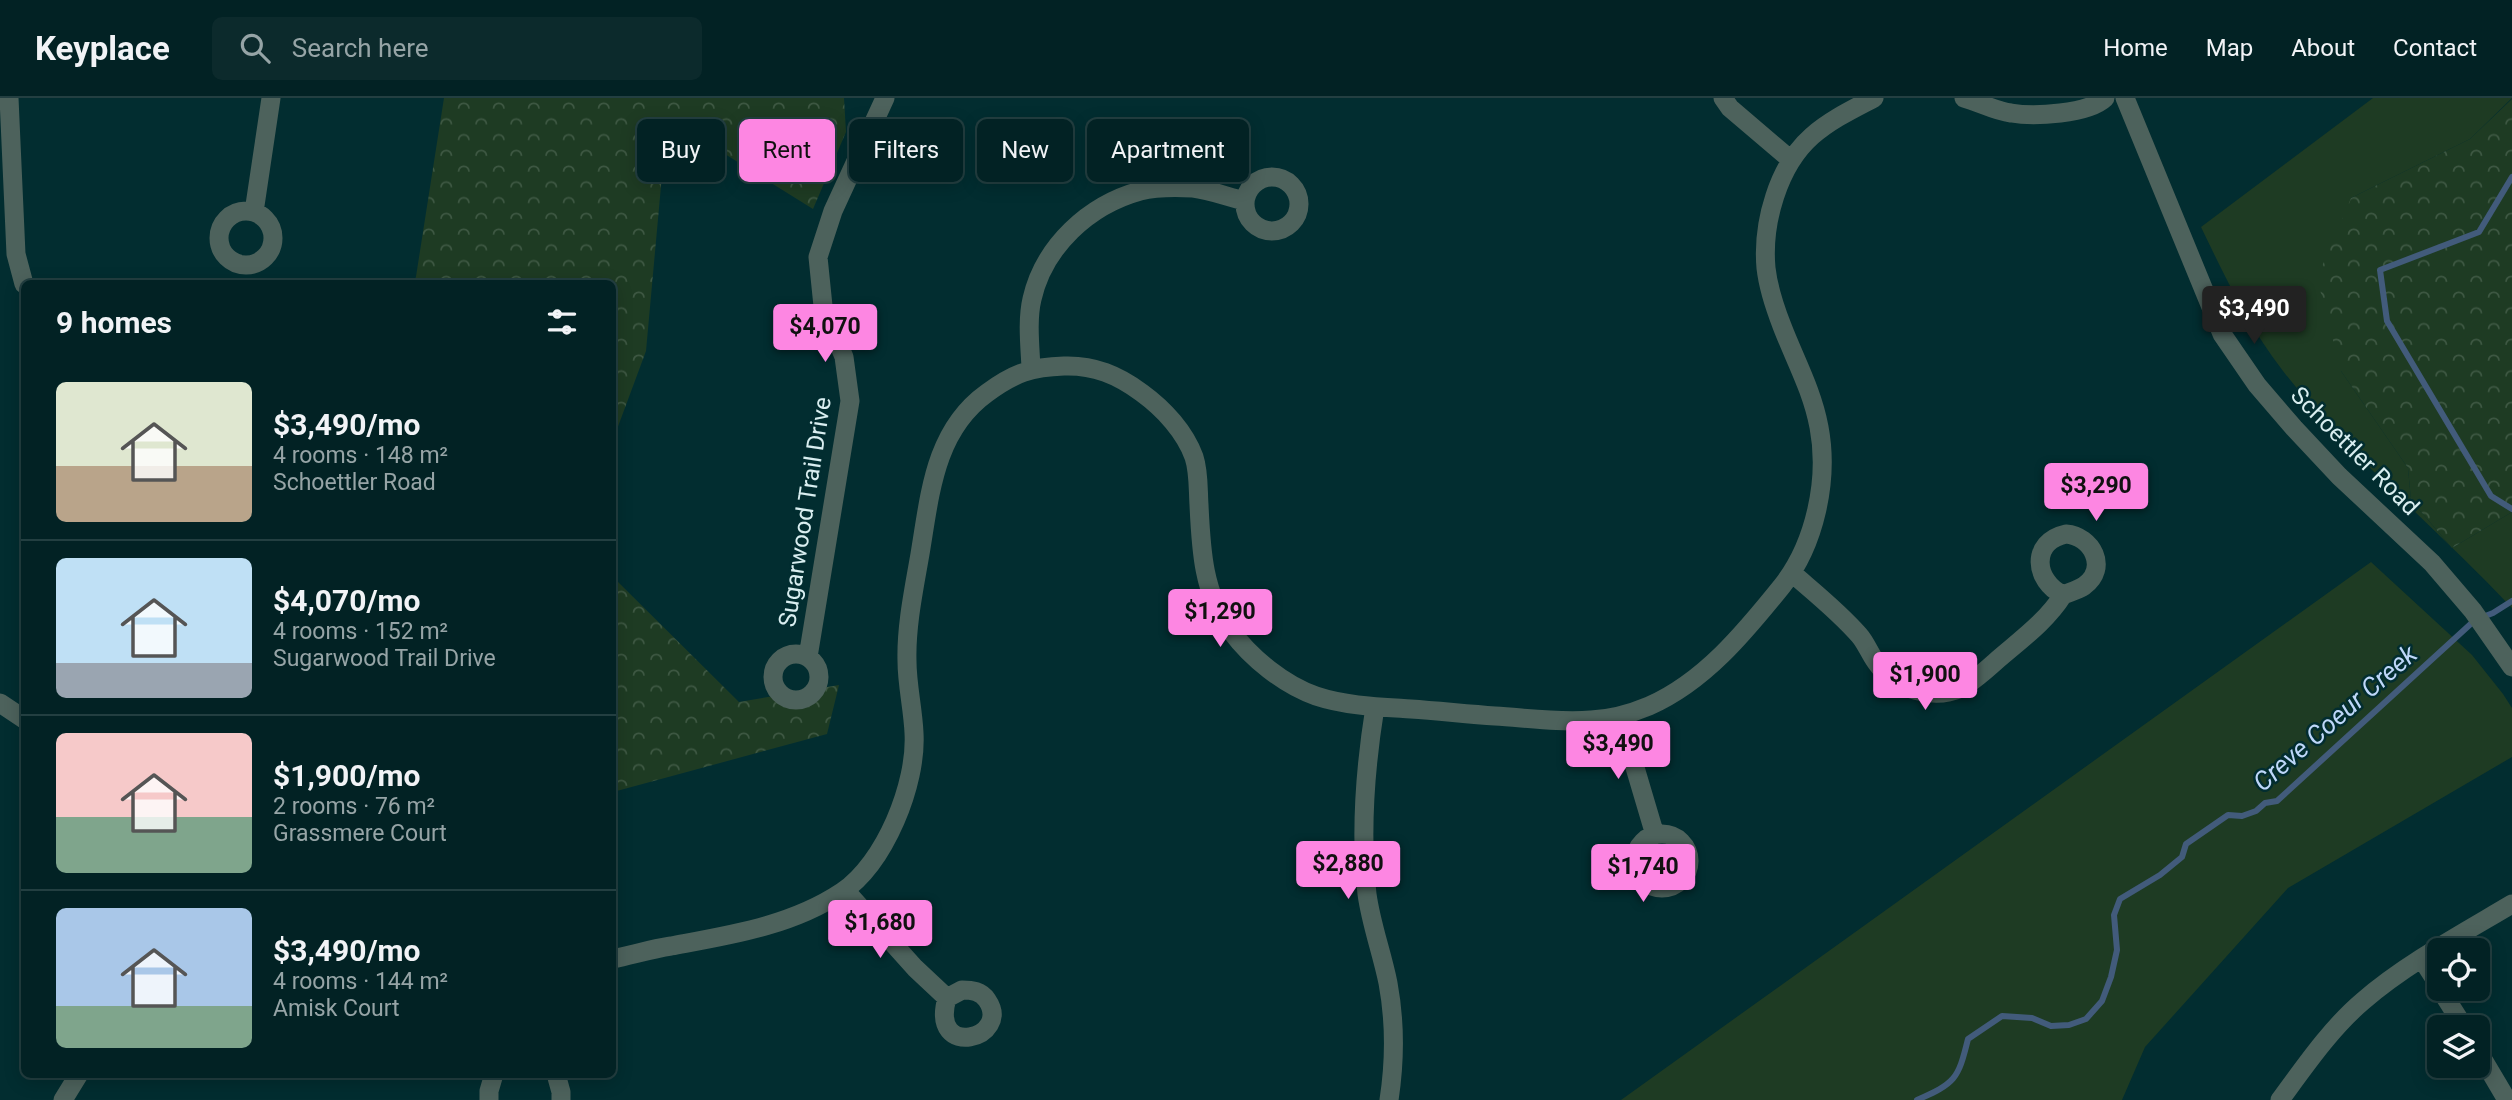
<!DOCTYPE html>
<meta charset="utf-8">
<style>
body{margin:0;font-family:Roboto,sans-serif;background:#0c2a2c;color:#f1f3f6;height:100vh;display:flex;flex-direction:column;font-size:26px;white-space:nowrap}
*{box-sizing:border-box;margin:0}
p{font-size:23px;color:#96a4a6}
.icon{flex:none;width:38px;height:38px;fill:none;stroke:currentColor;stroke-width:2;stroke-linecap:round;stroke-linejoin:round}
.map{position:relative;flex:1;overflow:hidden}
.side{position:absolute;left:21px;top:182px;width:595px;height:798px;display:flex;flex-direction:column;background:#022224;border-radius:10px;box-shadow:0 4px 18px #0003,0 0 0 2px #233f41}
.side>*{flex:none}
.top-card{position:absolute;left:637px;top:21px;width:665px;height:63px;display:flex;gap:14px}
.controls{position:absolute;left:2427px;top:840px;display:grid;gap:14px}
.controls a{display:grid;place-items:center;width:63px;height:63px;border-radius:10px;background:#022224;box-shadow:0 4px 18px #0003,0 0 0 2px #233f41;font-size:35px}
.price{position:absolute;translate:-50% -60px;padding:0 16px;border-radius:7px;background:#fd86e2;color:#111;font-size:23px;line-height:46px;filter:drop-shadow(0 2px 4px #0008)}
.price::after{content:'';position:absolute;left:50%;top:42px;width:21px;height:16px;margin-left:-10px;background:inherit;clip-path:polygon(0 0,100% 0,50% 100%)}
.price.current{background:#222;color:#fff}
ul{padding:0;list-style:none}
li{display:flex;align-items:center;gap:21px;height:175px;padding:0 35px}
li+li{border-top:2px solid #233f41}
li span{display:grid;place-items:center;flex:none;width:196px;height:140px;border-radius:10px;color:#555}
li>.icon{margin-inline-start:auto}
span .icon{width:84px;height:84px;fill:#fffc;stroke-width:1}
li b{font-size:30px}
h2{display:flex;justify-content:space-between;align-items:center;height:84px;padding:0 35px;font-size:30px}
.pill{padding:0 24px;border-radius:10px;background:#022224;box-shadow:0 4px 18px #0003,0 0 0 2px #233f41;font-size:24px;line-height:63px}
.pill.current{background:#fd86e2;color:#111}
header{display:flex;align-items:center;gap:42px;box-sizing:border-box;height:98px;padding:0 35px;background:#022224;border-bottom:2px solid #233f41}
header strong{font-size:33px}
nav{display:flex;gap:38px;margin-inline-start:auto;font-size:24px}
.search{width:490px;height:63px;background:#0c2a2c;display:flex;align-items:center;gap:18px;box-sizing:border-box;padding:0 24px;border-radius:10px;color:#96a4a6;font-size:26px}
.map>svg:first-child{display:block}
.green{fill:#1e3b23}
.forest{fill:url(#forest-crowns)}
.lines{fill:none;stroke-linecap:round;stroke-linejoin:round}
.stream{stroke:#425b7b;stroke-width:6}
.minor{stroke:#4d625c;stroke-width:19}
.labels{text-anchor:middle;dominant-baseline:central;stroke-width:5;stroke-linejoin:round;paint-order:stroke}
.street-label{font-size:24px;fill:#d9eef0;stroke:#022d30}
.water-label{font-size:26px;font-style:italic;fill:#bed7f9;stroke:#022d30}
</style>
<header>
<strong>Keyplace</strong>
<div class="search"><svg class="icon" aria-label="search" viewBox="0 0 24 24"><circle cx="10" cy="10" r="6"/><path d="M15 15l6 6"/></svg>Search here</div>
<nav><a>Home</a><a>Map</a><a>About</a><a>Contact</a></nav>
</header>
<div class="map">
<svg width="2512" height="1002" viewBox="0 0 2512 1002">
<defs>
<pattern id="forest-crowns" width="20" height="18" patternUnits="userSpaceOnUse" patternTransform="scale(1.75)"><rect width="20" height="18" fill="#1e3b23"/><path d="M2 6a3 3 0 1 1 6 0M12 15a3 3 0 1 1 6 0" fill="none" stroke="#3e5843"/></pattern>
</defs>
<rect width="100%" height="100%" fill="#022d30"/>
<path class="green" d="M2373,0h139l-42,41 -119,59 -10,173 67,97 3,32 41,48 60,-36v96c-75,-80 -162,-150 -229,-237 -34,-44 -58,-94 -82,-144z
M2371,464l101,93 31,39 9,14v49l-224,131 -143,159 -23,53h-501z"/>
<path class="forest" d="M444,0h400l2,34 -33,77 -104,-65 -47,31 -16,176 -33,89 -1,-156 -197,-1z
M2512,1v413l-60,36 -41,-48 -3,-32 -67,-97 -24,-93 34,-80 119,-59z
M613,479l126,125 100,-17 -12,49 -214,58z"/>
<g class="lines">
<path class="stream" d="M2512,79l-33,55 -99,38 7,51 104,175 21,13
M1917,1002c38,-17 41,-20 51,-61l34,-23 30,2 19,8 18,-1 17,-6 16,-18 9,-24 6,-27 -3,-35 6,-16 40,-24 22,-18 4,-13 42,-29 14,1 14,-5 9,-8 12,-2 198,-181 18,-7 19,-12"/>
<path class="minor" d="M9,0l7,156 8,30
M1723,0l7,10 61,52
M1964,0c15,4 31,13 47,15 23,4 77,1 94,-15
M2125,0l97,236 35,51 37,43 45,48 93,87 41,48 39,56
M1245 106a27 27 0 1 1 54 0a27 27 0 1 1-54 0Z
M219 140a27 27 0 1 1 54 0a27 27 0 1 1-54 0Z
M254,114l17,-114
M1031,270c-1,-22 -4,-48 1,-69 12,-53 57,-94 108,-108 16,-4 36,-4 53,-3 17,2 35,9 52,13
M2066,436c26,2 43,34 18,52 -6,4 -14,6 -21,9 -29,-14 -33,-53 3,-61z
M1792,475c23,20 47,39 67,62 8,9 12,22 20,31 18,24 55,34 82,22 12,-6 24,-17 34,-26 24,-21 51,-40 68,-67
M773 579a23 23 0 1 1 46 0a23 23 0 1 1-46 0Z
M808,559l42,-256 -6,-44 -21,-51 -5,-49 15,-46 52,-113
M0,605l24,16
M1375,609c-10,62 -15,124 -8,187 4,30 15,59 21,89 7,38 7,78 1,117
M1620,619l35,118
M1635 763a27 27 0 1 1 54 0a27 27 0 1 1-54 0Z
M845,792l70,78 32,30
M612,861c20,-4 39,-10 59,-13 59,-11 120,-20 171,-54 43,-29 75,-108 72,-159 -1,-24 -7,-48 -7,-72 -1,-35 7,-72 13,-107 10,-59 14,-123 67,-161 27,-20 45,-26 77,-27 30,-1 54,9 78,27 22,16 43,39 52,64 5,15 4,33 5,48 2,44 4,89 32,126 20,27 53,54 85,65 30,10 64,11 95,13 28,2 56,5 84,7 32,2 65,7 96,4 21,-1 39,-6 58,-14 55,-24 96,-74 133,-120 33,-42 47,-106 37,-159 -7,-37 -24,-67 -37,-101 -7,-18 -14,-40 -16,-58 -4,-45 12,-102 46,-132 18,-16 41,-27 62,-38
M2422,861l18,28
M2440,891l24,38
M962,892c10,0 19,1 25,10 26,38 -58,61 -40,-2z
M2478,953l29,49
M556,976l5,18v8
M63,1002l16,-26
M489,1002v-9l5,-17
M2280,1002c25,-34 51,-72 83,-99 41,-36 102,-69 149,-97"/>
</g>
<g class="labels">
<g class="street-label">
<text transform="translate(2355 353) rotate(45)">Schoettler Road</text>
<text transform="translate(805 414) rotate(-81)">Sugarwood Trail Drive</text>
</g>
<g class="water-label">
<text transform="translate(2335 620) rotate(-41)">Creve Coeur Creek</text>
</g>
</g>
</svg>
<div class="controls">
<a><svg class="icon" aria-label="locate" viewBox="0 0 24 24"><circle cx="12" cy="12" r="6"/><path d="M12 2v4M12 18v4M2 12h4M18 12h4"/></svg></a>
<a><svg class="icon" aria-label="layers" viewBox="0 0 24 24"><path d="M12 4l9 5-9 5-9-5zM3 14l9 5 9-5"/></svg></a>
</div>
<b class="price current" style="left:2254px;top:248px">$3,490</b>
<b class="price" style="left:825px;top:266px">$4,070</b>
<b class="price" style="left:2096px;top:425px">$3,290</b>
<b class="price" style="left:1220px;top:551px">$1,290</b>
<b class="price" style="left:1925px;top:614px">$1,900</b>
<b class="price" style="left:1618px;top:683px">$3,490</b>
<b class="price" style="left:1348px;top:803px">$2,880</b>
<b class="price" style="left:1643px;top:806px">$1,740</b>
<b class="price" style="left:880px;top:862px">$1,680</b>
<div class="top-card">
<a class="pill">Buy</a>
<a class="pill current">Rent</a>
<a class="pill">Filters</a>
<a class="pill">New</a>
<a class="pill">Apartment</a>
</div>
<section class="side">
<h2>9 homes<svg class="icon" aria-label="filters" viewBox="0 0 24 24"><path d="M4 7h16M4 17h16"/><circle cx="9" cy="7" r="2"/><circle cx="15" cy="17" r="2"/></svg></h2>
<ul>
<li><span style="background:linear-gradient(#dfe7d0 60%,#b9a48a 0)"><svg class="icon" aria-label="home" viewBox="0 0 24 24"><path d="M3 11l9-7 9 7M6 9v11h12V9"/></svg></span><div><b>$3,490/mo</b><p>4 rooms · 148 m²</p><p>Schoettler Road</p></div></li>
<li><span style="background:linear-gradient(#bfe0f5 75%,#9aa5b1 0)"><svg class="icon" aria-label="home" viewBox="0 0 24 24"><path d="M3 11l9-7 9 7M6 9v11h12V9"/></svg></span><div><b>$4,070/mo</b><p>4 rooms · 152 m²</p><p>Sugarwood Trail Drive</p></div></li>
<li><span style="background:linear-gradient(#f6c9c9 60%,#7fa58c 0)"><svg class="icon" aria-label="home" viewBox="0 0 24 24"><path d="M3 11l9-7 9 7M6 9v11h12V9"/></svg></span><div><b>$1,900/mo</b><p>2 rooms · 76 m²</p><p>Grassmere Court</p></div></li>
<li><span style="background:linear-gradient(#a9c7e8 70%,#7fa58c 0)"><svg class="icon" aria-label="home" viewBox="0 0 24 24"><path d="M3 11l9-7 9 7M6 9v11h12V9"/></svg></span><div><b>$3,490/mo</b><p>4 rooms · 144 m²</p><p>Amisk Court</p></div></li>
</ul>
</section>
</div>
